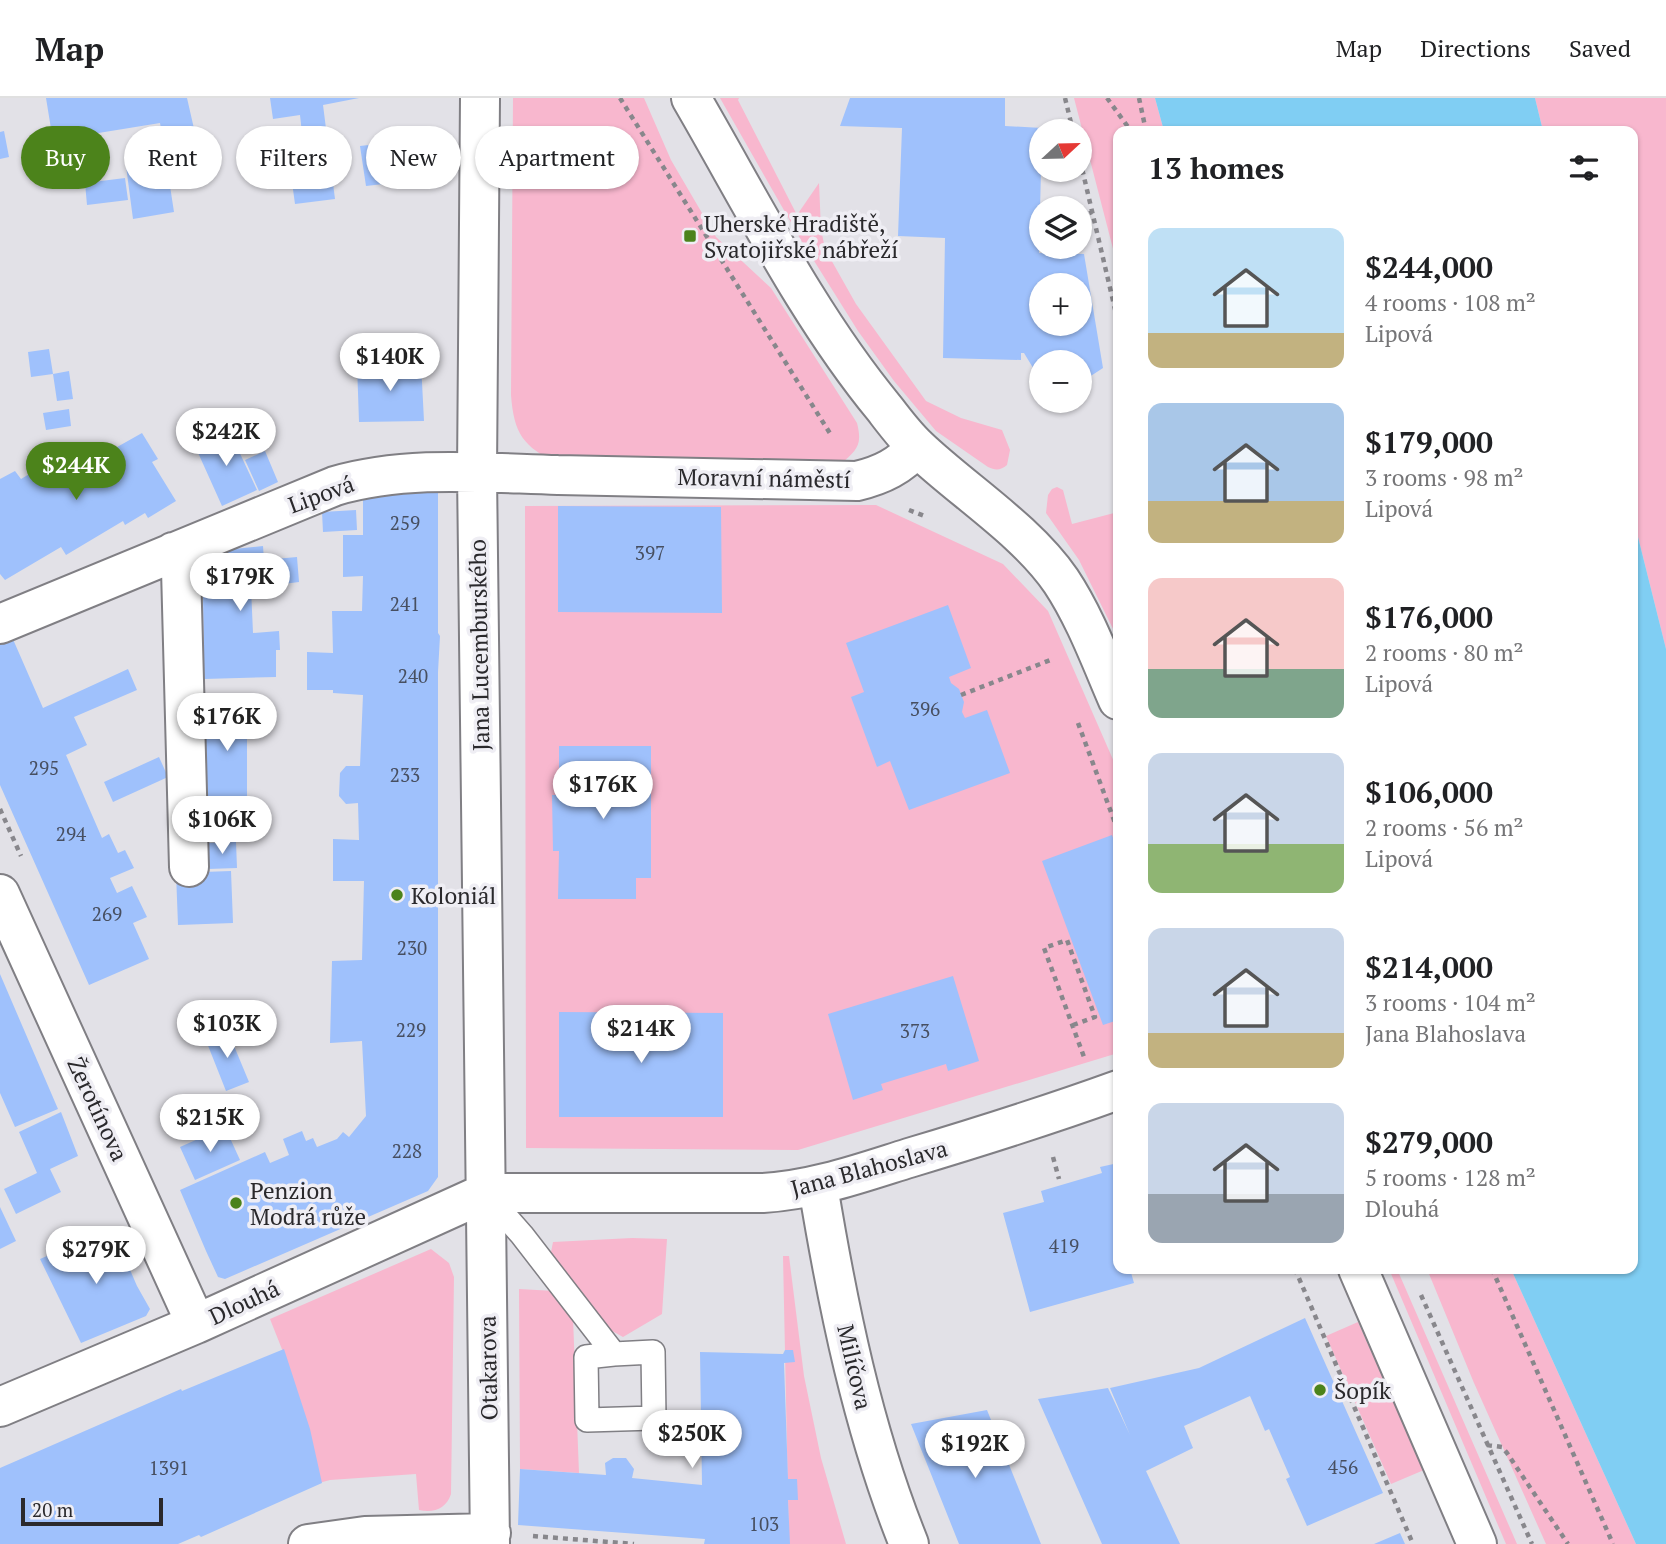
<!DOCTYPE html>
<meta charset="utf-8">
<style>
body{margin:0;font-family:"PT Serif",serif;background:#f6f6f6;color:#202124;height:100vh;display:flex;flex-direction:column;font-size:26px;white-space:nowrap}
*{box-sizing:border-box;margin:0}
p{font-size:23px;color:#757577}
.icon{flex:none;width:38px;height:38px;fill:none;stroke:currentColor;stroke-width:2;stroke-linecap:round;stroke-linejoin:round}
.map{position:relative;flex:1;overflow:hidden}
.panel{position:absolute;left:1113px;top:28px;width:525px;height:1148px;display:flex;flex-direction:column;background:#fff;border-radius:14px;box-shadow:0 2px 5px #0004}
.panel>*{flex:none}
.top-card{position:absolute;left:21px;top:28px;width:665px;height:63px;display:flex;gap:14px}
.needle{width:46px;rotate:68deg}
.fabs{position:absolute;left:1029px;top:21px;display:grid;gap:14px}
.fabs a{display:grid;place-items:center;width:63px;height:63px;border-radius:50%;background:#fff;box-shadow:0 2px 5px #0004;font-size:35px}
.scale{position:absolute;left:21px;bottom:18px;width:142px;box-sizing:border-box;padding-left:7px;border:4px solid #2a292c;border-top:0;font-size:19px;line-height:24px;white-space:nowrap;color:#2a292c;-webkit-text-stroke:5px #efeef4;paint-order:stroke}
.price{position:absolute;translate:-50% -60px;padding:0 16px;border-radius:24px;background:#fff;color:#222;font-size:23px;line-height:46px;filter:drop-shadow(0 2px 4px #0008)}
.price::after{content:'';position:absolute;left:50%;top:42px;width:21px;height:16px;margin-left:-10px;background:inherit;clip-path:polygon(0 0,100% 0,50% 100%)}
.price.active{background:#4c831b;color:#fff}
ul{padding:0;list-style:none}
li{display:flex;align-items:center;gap:21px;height:175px;padding:0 35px}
li span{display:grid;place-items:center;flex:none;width:196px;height:140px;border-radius:14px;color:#555}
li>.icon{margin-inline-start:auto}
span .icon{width:84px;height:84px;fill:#fffc;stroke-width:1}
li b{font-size:30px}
h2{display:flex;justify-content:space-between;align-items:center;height:84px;padding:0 35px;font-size:30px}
.pill{padding:0 24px;border-radius:32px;background:#fff;box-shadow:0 2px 5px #0004;font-size:24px;line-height:63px}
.pill.active{background:#4c831b;color:#fff}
header{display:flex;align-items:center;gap:42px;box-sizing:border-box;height:98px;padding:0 35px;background:#fff;border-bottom:2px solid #e0e0e0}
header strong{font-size:33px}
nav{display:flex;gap:38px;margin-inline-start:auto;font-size:24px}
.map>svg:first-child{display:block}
.green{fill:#f8b7ce}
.water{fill:#80cef3}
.building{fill:#9fc1fc;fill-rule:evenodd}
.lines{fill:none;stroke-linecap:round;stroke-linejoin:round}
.lane-casing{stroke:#807f84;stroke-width:26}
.street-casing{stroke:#807f84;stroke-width:42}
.path{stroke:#88878c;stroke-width:4.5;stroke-dasharray:5 5;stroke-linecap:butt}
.lane{stroke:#fff;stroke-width:23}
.street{stroke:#fff;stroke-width:38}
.poi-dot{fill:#4c831b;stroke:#efeef4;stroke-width:2.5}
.labels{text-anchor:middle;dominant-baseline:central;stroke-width:7;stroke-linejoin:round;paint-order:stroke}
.number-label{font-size:19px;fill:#474f60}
.poi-label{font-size:23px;fill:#2a292c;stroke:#efeef4;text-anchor:start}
.street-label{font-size:23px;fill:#2a292c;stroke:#efeef4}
</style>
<header>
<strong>Map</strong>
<nav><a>Map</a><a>Directions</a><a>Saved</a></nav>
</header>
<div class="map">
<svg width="1666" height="1446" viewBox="0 0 1666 1446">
<rect width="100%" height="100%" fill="#e2e1e7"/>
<path class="green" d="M513,0h131l27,62 45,77 55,51 86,135c6,24 -1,27 -17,42l-282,-1c-35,-18 -44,-30 -47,-69z
M720,0h19l-1,2 59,115 22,-32 2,46 4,20 31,55 70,97 35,17 41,12 8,20 -3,15c-6,5 -11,6 -19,2l-52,-36 -42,-50 -36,-50 -57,-91z
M1074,0h81l9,33h-46v137z
M1535,0h131v551l-33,-132v-386h-90z
M1057,389l6,3 9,34 46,-12v127l-39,-79 -33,-47 2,-18 4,-6z
M876,407l127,59 45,47 70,160v282l-320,97 -272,-2 -1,-642z
M632,1140l35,1 -5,75 -39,23 -27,-15 -50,-45 7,-35z
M431,1151l18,14 5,14 -3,217c-5,15 -17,19 -32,16l-3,-36 -86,6 -15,4 -26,-117 -19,-48z
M783,1158h6l15,120 17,82 25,86h-57z
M1389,1171h8l120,275h-11z
M1427,1171h84l125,275h-90l-72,-161z
M519,1191l53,3 7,181 -59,-4z
M1358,1224l66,148 -33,14 -65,-148z"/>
<path class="water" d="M1155,0h380l8,33h-379z
M1633,419l33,132v895h-30l-125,-275h122z"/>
<path class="building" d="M46,0h141l8,35 -32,6 -3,-16 -80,13 3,15 -31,5 -1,-15h2z
M270,0h89l-36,7 12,94 -40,5 -7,-51 16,-2 -4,-36 -27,4z
M850,0h155v28l37,2 -3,125 45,1 19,114 -23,15v-21h-39v19l-17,-28h-3v7l-78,-2 2,-120 -47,-2 4,-108 -62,-2zM1041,187h39v39h-39z
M4,33l5,26 -9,2v-27z
M386,45l6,40 -26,3 -6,-40z
M166,62l8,52 -41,7 -7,-53z
M125,80l3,22 -41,5 -2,-22z
M49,251l4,25 -22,3 -3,-25z
M421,265l3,58 -65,1 -2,-58z
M69,273l4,28 -16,2 -4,-27z
M69,311l2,17 -25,4 -3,-17z
M229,332l28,60 -35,16 -27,-60z
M142,335l16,26 -6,3 24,39 -28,17 -3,-5 -20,12 -2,-4 -57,34 -5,-8 -56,33 -5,-6v-95l15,-8 6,8 55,-33 11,18z
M265,353l13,31 -19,9 -14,-31z
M363,395h75v140l2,3 -2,36v505l-10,14 -203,88 -7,-2 -12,-26 -26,-61 85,-38 5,11 19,-8 -6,-16 19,-8 4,10 7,-3 4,9 20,-8 6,-7 6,5 17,-21 -4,-75 -32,2 2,-82 30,-1 2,-79h-31v-42l26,1 -1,-37 -12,1 -7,-8 1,-23 6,-7h14l3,-71 -30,-2v-3h-26v-38l26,1 -1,-42h30l1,-35 -20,1v-42h20z
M558,408l163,1 1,106 -164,-1z
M356,412l1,20 -34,2 -1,-20z
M263,448l1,14 33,-3 2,25 -48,6 2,45 26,-2 1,19h-4v27l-72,2 -1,-86h5l-4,-41z
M948,507l23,63 -22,9 2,6 8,6 5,13 -2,10 3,6 22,-8 23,63 -101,37 -19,-49 -13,6 -26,-70 13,-5 -18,-49z
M12,539l31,71 85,-39 9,21 -63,27 13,28 -21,10 36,83 7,-4 9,19 7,-3 9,18 -24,10 7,15 15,-7 15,31 -14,6 16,36 -60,26 -89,-200v-143z
M247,608v94h-41v-93z
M559,648h92v132h-15v21h-78l1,-48h-6l-1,-56h7z
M159,659l9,20 -55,25 -9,-20z
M244,721v21h-38v-20z
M1112,737l6,17v168l-15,5 -61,-164z
M236,744l1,26 -29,1 -1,-26z
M231,773l2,52 -55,2 -2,-52z
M0,876l58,135 -43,18 -15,-34z
M953,878l26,85 -31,10 -2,-7 -65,20 2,6 -30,10 -25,-86z
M559,914l164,1v104h-164z
M227,931l22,53 -23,9 -21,-53z
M61,1014l17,44 -28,13 11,23 -45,22 -12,-25 33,-16 -18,-41z
M225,1029l15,33 -45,20 -15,-33z
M1118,1065v106h12l4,14 -104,29 -27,-99 41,-11 -3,-11 61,-18 -2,-6z
M0,1109l16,34 -16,8z
M112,1130l25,58 13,23 -4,7 -65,27 -41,-84z
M1305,1220l78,175 -76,33 -21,-47 4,-2 -21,-48 -4,2 -15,-35 -66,30 9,22 -47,23 34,73h-78l-64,-145 70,-11 22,47 -20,-47 89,-20z
M284,1251l26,80 12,54 -121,54 -2,-2 -21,9h-178v-76l181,-79 1,2z
M785,1252h8l2,12 -11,1 4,116h9l1,21h-10l2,44h-86l1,-5 -187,-14 2,-56 86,6 -1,-12 8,-5h13l8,11 -2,9 70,7 -2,-133 83,2z
M987,1312l54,134h-82l-48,-120z
M1400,1435l5,11h-31z"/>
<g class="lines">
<defs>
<path id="lane" d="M485,1095l37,42 92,119 39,-2 1,66 -67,2 -1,-63 28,-3"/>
<path id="street" d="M480,0l-3,375 13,1071
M691,0c60,103 117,218 193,310 10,13 21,28 34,40 44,42 108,82 143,133 24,36 40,80 57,119
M173,454l8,17 8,298
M0,526l335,-138c72,-21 149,-13 223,-11 100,2 200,4 299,6 25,-6 43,-15 60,-34
M0,796l196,430
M818,1088c20,121 45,244 91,358
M1358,1171l119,275
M0,1309l196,-83 289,-131h278c51,-3 98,-20 146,-35 70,-21 140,-43 209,-68
M308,1446l57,-8 126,-3"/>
</defs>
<use href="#lane" class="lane-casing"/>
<use href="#street" class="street-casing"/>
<path class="path" d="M620,0l211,337
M1065,0l8,33
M1107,0l24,33
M1139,0l7,33
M1080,62l38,162
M1080,119l12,-5
M1044,155v-6
M909,412l18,7
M961,597l92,-36
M1078,625l40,108
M0,711l21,47
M1073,927l22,-8 -28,-77 -23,8 40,109
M1053,1059l6,22
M1295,1171l118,275
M1492,1171l121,275
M1421,1197l111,249
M1487,1347l15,2 5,6 61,91
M533,1438l101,8"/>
<use href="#lane" class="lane"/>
<use href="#street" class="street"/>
</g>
<g class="poi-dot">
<rect x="683" y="131" width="14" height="14" rx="3.5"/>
<circle cx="397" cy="797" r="7"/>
<circle cx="236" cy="1105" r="7"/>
<circle cx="1320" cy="1292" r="7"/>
</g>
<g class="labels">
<g class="number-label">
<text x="405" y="424">259</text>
<text x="650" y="454">397</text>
<text x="405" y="505">241</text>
<text x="413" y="577">240</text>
<text x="925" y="610">396</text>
<text x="44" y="669">295</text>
<text x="405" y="676">233</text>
<text x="71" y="735">294</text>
<text x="107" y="815">269</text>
<text x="412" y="849">230</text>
<text x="411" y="931">229</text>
<text x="915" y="932">373</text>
<text x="407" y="1052">228</text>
<text x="1064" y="1147">419</text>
<text x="1343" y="1368">456</text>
<text x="169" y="1369">1391</text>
<text x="764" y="1425">103</text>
</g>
<g class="poi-label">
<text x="704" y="125">Uherské Hradiště,<tspan x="704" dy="26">Svatojiřské nábřeží</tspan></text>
<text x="411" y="797">Koloniál</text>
<text x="250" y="1092">Penzion<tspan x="250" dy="26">Modrá růže</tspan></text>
<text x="1334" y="1292">Šopík</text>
</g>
<g class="street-label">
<text transform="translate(764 380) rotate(1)">Moravní náměstí</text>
<text transform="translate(321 396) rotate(-20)">Lipová</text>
<text transform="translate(479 547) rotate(-91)">Jana Lucemburského</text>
<text transform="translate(98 1011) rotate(65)">Žerotínova</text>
<text transform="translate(869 1070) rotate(-15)">Jana Blahoslava</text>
<text transform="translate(244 1204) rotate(-25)">Dlouhá</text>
<text transform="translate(855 1269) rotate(77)">Milíčova</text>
<text transform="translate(488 1270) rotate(-91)">Otakarova</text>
</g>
</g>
</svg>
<div class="fabs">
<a><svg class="needle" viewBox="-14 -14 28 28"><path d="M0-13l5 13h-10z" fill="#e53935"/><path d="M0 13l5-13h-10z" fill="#757577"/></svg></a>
<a><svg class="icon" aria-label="layers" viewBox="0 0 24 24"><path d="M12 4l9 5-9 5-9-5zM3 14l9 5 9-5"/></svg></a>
<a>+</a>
<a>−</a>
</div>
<div class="scale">20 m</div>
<b class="price" style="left:390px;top:295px">$140K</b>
<b class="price" style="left:226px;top:370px">$242K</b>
<b class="price active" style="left:76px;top:404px">$244K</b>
<b class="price" style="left:240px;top:515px">$179K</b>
<b class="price" style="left:227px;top:655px">$176K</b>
<b class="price" style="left:603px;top:723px">$176K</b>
<b class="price" style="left:222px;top:758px">$106K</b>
<b class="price" style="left:227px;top:962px">$103K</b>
<b class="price" style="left:641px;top:967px">$214K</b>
<b class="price" style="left:210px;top:1056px">$215K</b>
<b class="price" style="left:96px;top:1188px">$279K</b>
<b class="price" style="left:692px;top:1372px">$250K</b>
<b class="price" style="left:975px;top:1382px">$192K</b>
<div class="top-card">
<a class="pill active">Buy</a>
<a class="pill">Rent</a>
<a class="pill">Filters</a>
<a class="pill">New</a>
<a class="pill">Apartment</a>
</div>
<section class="panel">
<h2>13 homes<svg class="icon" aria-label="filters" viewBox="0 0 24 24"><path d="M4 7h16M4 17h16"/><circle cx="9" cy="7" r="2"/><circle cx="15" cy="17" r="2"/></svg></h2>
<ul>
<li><span style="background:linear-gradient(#bfe0f5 75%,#c2b280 0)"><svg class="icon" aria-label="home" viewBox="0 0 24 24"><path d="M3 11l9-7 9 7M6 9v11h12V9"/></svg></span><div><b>$244,000</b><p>4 rooms · 108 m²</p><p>Lipová</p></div></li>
<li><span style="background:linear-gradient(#a9c7e8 70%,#c2b280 0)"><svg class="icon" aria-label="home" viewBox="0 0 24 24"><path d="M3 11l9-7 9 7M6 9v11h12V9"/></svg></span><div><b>$179,000</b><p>3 rooms · 98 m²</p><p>Lipová</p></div></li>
<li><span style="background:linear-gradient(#f6c9c9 65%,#7fa58c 0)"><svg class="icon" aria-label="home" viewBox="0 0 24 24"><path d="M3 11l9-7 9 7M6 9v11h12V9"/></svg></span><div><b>$176,000</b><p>2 rooms · 80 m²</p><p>Lipová</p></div></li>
<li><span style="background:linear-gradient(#c9d6e8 65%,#8fb573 0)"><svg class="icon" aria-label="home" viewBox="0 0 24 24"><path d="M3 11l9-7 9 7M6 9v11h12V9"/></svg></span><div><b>$106,000</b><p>2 rooms · 56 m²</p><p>Lipová</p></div></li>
<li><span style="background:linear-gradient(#c9d6e8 75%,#c2b280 0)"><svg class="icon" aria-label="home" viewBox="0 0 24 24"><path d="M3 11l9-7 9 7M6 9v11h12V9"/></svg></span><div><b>$214,000</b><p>3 rooms · 104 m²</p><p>Jana Blahoslava</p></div></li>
<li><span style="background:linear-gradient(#c9d6e8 65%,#9aa5b1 0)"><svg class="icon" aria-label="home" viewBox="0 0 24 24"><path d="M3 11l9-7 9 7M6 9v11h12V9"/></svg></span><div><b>$279,000</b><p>5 rooms · 128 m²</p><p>Dlouhá</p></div></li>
</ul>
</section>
</div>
